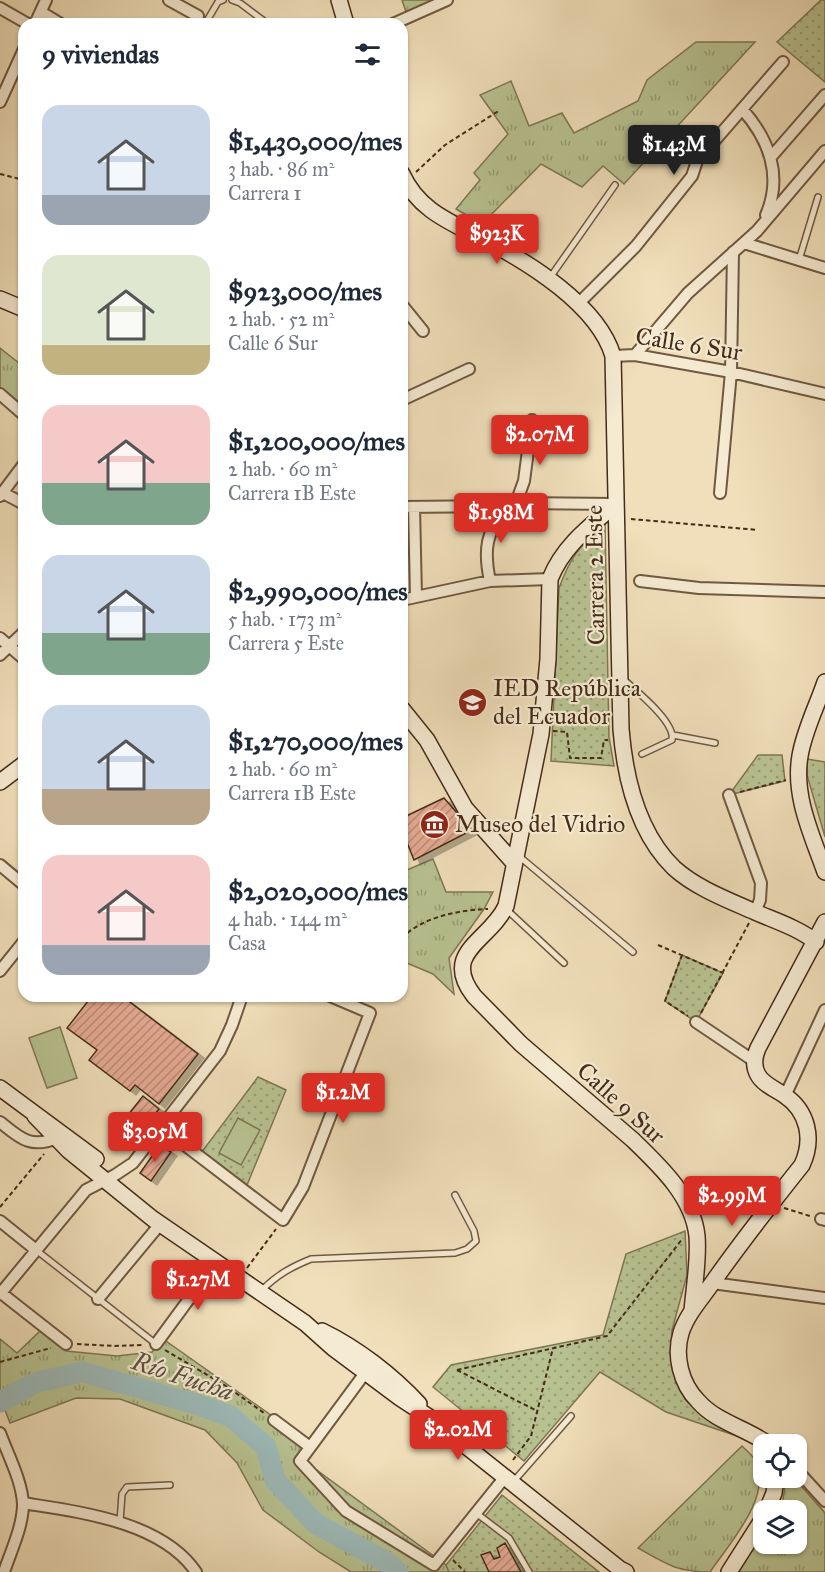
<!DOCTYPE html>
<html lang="es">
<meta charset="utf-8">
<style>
body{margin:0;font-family:"IM FELL Great Primer",serif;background:#f2f2f3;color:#1f2937;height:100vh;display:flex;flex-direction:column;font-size:22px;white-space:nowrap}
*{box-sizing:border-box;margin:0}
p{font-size:20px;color:#747a83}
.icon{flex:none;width:33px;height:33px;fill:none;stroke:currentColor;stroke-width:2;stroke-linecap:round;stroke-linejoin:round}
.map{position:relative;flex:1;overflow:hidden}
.panel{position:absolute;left:18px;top:18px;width:390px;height:984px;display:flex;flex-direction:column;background:#fff;border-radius:18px;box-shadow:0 2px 4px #0004}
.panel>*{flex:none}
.buttons{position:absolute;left:753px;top:1434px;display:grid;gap:12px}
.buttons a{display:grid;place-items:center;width:54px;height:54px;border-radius:12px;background:#fff;box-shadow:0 2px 4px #0004;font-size:30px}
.price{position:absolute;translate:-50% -51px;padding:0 14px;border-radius:6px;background:#d93025;color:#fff;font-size:20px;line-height:39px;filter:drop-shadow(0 2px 3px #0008)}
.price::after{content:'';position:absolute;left:50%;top:36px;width:18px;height:14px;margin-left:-9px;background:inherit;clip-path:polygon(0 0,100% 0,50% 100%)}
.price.selected{background:#222;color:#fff}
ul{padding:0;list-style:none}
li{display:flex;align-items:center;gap:18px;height:150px;padding:0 24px}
li span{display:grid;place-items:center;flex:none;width:168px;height:120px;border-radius:18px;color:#555}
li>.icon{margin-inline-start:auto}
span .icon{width:72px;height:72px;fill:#fffc;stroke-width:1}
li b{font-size:26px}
h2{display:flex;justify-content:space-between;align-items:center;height:72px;padding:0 24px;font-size:26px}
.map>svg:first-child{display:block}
.grass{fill:url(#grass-tufts);stroke:#7e7754;stroke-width:1.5}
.park{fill:url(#park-dots);stroke:#7e7754;stroke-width:1.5}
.garden{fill:#b8c291;stroke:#7e7754;stroke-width:1.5}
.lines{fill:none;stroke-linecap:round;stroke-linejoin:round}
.river{stroke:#9dbab9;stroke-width:21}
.building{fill:url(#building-hatch);stroke:#452c18;stroke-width:1.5;filter:url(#shadow)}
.lane-casing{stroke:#705940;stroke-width:8}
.street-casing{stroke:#705940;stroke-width:14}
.secondary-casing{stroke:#452c18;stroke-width:18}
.path{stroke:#452c18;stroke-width:2;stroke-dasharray:4.5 3;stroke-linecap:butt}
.lane{stroke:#f5ead2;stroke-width:5}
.street{stroke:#f5ead2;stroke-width:10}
.secondary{stroke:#f5ead2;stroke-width:15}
.labels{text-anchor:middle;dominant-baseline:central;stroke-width:4.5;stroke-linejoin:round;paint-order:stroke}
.street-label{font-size:24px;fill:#452c18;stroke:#f5ead2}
.poi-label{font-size:24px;fill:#452c18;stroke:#f5ead2;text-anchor:start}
.water-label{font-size:26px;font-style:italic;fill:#5b5040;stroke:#f5ead2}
</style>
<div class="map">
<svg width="825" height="1572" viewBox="0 0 825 1572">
<defs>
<pattern id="grass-tufts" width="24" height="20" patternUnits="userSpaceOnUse" patternTransform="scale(1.5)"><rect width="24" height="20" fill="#b8c291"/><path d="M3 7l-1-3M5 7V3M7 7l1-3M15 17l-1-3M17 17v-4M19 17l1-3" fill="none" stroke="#979e75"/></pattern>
<pattern id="park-dots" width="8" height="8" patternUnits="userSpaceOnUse" patternTransform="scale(1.5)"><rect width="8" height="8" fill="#b8c291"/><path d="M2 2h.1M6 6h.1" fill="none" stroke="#979e75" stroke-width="1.8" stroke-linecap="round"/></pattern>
<pattern id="building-hatch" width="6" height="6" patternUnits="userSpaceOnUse" patternTransform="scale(1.5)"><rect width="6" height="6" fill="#e6aa93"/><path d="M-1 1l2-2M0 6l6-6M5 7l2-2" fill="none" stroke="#bc8b77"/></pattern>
<filter id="shadow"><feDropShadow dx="6" dy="4" stdDeviation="0" flood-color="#0004"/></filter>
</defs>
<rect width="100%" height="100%" fill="#f0dfba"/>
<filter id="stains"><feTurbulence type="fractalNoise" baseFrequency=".00333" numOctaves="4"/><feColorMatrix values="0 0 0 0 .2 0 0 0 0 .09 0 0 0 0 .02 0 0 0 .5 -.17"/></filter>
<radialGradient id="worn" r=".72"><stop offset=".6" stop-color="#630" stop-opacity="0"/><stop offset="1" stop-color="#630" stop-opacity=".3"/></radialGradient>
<path class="grass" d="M402,0h32l-28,12z
M696,42h59l-131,142 -21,-18 -21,21 -41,-23 -59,60 -26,-15 24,-29 -6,-7 34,-39 -28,-39 31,-14 18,45 33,-13 12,20 64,-32 9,-21z
M0,348l24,19v40l-24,-20z
M433,859l13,33h47l-9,17 -35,49 5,36 -21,-20 -31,-13v-89z
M40,1331l26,20 51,5 35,-4 11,-13 146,103 -10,15 147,108 3,7h-98l-32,-20 -56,-42 -26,-47 -32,-33 -85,-31 -44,-1 -66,25 -10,-26v-58l17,14z
M742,1446c4,4 10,9 13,14 19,35 -26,84 -45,112 -33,0 -44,-8 -72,-24z
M786,1478h8l31,35v59h-89l27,-41 1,13h32v-34h-20l7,-10z"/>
<path class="park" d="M821,0h4v82l-48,-40z
M605,525l4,212 5,29 -63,-5 8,-173c12,-32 20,-42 46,-63z
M758,755h24l3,26 -56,14z
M807,759l18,3v75l-18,-62z
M682,955l41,18 -27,49 -31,-21z
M258,1077l28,13 -39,95 -46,-32z
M685,1231l2,44 -15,55 -1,21 4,23 10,25 17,16 35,21 -71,-24 -66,-40 -76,89 -91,-74 18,-22 152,-30 23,-81z
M502,1495l97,77h-150l-3,-7z"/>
<path class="garden" d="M60,1027l17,51 -30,10 -18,-50z
M238,1118l22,12 -19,35 -22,-12z"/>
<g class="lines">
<path class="river" d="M0,1402l37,-20 46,-10 112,32 35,12 36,31 9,33 40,43 71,39 12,10"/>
</g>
<path class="building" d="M444,798l28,32 -58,30 -12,-30v-12z
M92,996h30l76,58 -39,50 -24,-19 -5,6 -41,-31 8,-10 -30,-22z
M143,1096l16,13 -30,37 -13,-10 11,-13 -3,-3z
M160,1145l11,7 -20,29 -11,-8z
M505,1543l16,29h-32l-8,-17 9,-3 4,7 6,-2 -3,-9z"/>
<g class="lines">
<defs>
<path id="lane" d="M232,0l8,3 28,21
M205,24l13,-22 5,-2
M799,260l19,-63
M549,279l66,-94
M622,678c13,12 54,44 50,62l-30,14
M673,735l42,8
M520,857l113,95
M506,909l58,54
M36,1250l120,94
M262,1290c15,-15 29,-23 49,-31l144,-6 12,-4 9,-8 -2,-10 -19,-36
M513,1482l58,-66
M476,1513l33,25 20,34
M120,1522l2,-28 5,-7 43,-2"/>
<path id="street" d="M169,0l29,16
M0,8l28,16
M41,12l20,12
M35,24l11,-24
M393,24l54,-24
M0,102l24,-53
M742,109c27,30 41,67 24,106
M771,157l54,-62
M744,243l81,25
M578,304l58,-58 56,-70 5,-15 86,-99
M402,305l21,26
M635,355l53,-62 69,-62 68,-80
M613,356l22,-1 96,17 94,22
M0,394l24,21
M402,400l67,-31
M3,493l21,11
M720,493l11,-121 2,-120
M0,496l24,-32
M516,503l8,-22 8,-61
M402,507l102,-1 12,-3 100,1
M414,507l2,90
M490,581c-7,-33 -3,-46 14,-75
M640,581l59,7 126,4
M402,600l88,-19 60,-2
M0,638l24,21
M0,655l24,-23
M729,795l32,88 -1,17 -5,12
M0,865l24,20
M0,971l24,-30
M696,1022l58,39
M785,1096l40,-86
M0,1122c20,16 30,27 57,16
M161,1127l122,93 20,-33 67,-174 -40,-17
M821,1219l4,1
M0,1221l36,29
M712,1283l113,15
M1,1293l65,51
M0,1294l86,-104 29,-15 18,-12 87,-112 12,-26 10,-29
M98,1299l63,-76
M156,1344l61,-83
M368,1369l-68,92 46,50 88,54 71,-88
M274,1420l36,27
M0,1433c8,22 22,48 23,71 0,22 -12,47 -19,68
M796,1469l29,32
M23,1503c56,9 138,18 173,69"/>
<path id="secondary" d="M339,0l7,24
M402,174c16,36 48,48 81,65 45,23 115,66 130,117l8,373c4,49 17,104 53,139 22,20 54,32 81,44 21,9 43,16 61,30
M0,299l24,10
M616,504c-26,22 -53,42 -66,75l-2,80 -7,75 -35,172c-16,35 -66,46 -32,90l47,48 112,96c27,26 60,57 64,96 2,25 -3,51 -5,75
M825,682c-8,24 -21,49 -25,74 -7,40 12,79 25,116
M402,709l25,31 38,68 49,55
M0,782l24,-18
M0,1088l96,71
M35,1116l34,35 84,68 152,104 28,25 67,50 32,21 188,150 6,3
M322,1331c35,17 70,44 97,73
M768,1444c-22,-16 -52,-22 -70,-43 -17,-17 -24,-45 -17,-68 6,-19 21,-35 32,-51 28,-40 58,-78 89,-117 12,-26 6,-54 -18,-70 -9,-6 -21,-11 -26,-20 -5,-9 -4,-18 0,-27l67,-126
M767,1510l7,-17 2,-15
M729,1572l35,-55"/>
</defs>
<use href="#lane" class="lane-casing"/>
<use href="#street" class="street-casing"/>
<use href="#secondary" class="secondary-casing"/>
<path class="path" d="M416,172l29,-27 55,-35
M0,174l24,6
M631,519l127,11
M553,731l14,1 3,26h31l3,-18h4
M740,792l46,-12
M402,938c20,-21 57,-28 86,-29
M658,945l65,28
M682,955l-17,46 23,15
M701,1013l48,-90
M0,1207l44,-53
M784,1208l26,8
M247,1268l29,-39
M77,1344l38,2 28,-1
M165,1350l61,36 38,27
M0,1362l51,-14
M457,1370l150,-34 76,-98
M457,1370l80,41
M513,1460l18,-24 22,-88
M453,1560l12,12"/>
<use href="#lane" class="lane"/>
<use href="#street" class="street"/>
<use href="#secondary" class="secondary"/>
</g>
<defs>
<symbol id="school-disc" viewBox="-11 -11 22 22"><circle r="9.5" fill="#8f2418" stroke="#f5ead2"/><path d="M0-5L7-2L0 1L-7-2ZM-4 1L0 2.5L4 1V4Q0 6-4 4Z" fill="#fff"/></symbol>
<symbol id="museum-disc" viewBox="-11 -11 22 22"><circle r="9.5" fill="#8f2418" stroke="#f5ead2"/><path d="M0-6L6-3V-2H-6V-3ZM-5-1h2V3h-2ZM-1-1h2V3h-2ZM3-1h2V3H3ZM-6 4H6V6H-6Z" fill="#fff"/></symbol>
</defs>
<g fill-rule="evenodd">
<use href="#school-disc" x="456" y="686" width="33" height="33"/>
<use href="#museum-disc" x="418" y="808" width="33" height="33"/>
</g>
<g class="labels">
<g class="street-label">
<text transform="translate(689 344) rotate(9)">Calle 6 Sur</text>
<text transform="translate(595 575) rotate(-91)">Carrera 2 Este</text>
<text transform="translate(621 1103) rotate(42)">Calle 9 Sur</text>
</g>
<g class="poi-label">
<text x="493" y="688">IED República<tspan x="493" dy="28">del Ecuador</tspan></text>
<text x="455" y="824">Museo del Vidrio</text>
</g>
<g class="water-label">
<text transform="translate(183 1376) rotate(18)">Río Fucha</text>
</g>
</g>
<rect width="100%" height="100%" filter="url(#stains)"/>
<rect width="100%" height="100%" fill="url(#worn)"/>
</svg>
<div class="buttons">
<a><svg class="icon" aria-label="locate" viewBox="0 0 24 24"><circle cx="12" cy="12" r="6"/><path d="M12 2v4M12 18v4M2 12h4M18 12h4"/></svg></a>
<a><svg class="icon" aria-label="layers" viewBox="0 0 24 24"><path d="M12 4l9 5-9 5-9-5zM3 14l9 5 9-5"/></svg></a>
</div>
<b class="price selected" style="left:674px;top:176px">$1.43M</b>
<b class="price" style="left:497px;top:265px">$923K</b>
<b class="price" style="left:540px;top:466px">$2.07M</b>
<b class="price" style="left:501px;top:544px">$1.98M</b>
<b class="price" style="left:343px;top:1124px">$1.2M</b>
<b class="price" style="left:155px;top:1163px">$3.05M</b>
<b class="price" style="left:732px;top:1227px">$2.99M</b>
<b class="price" style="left:198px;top:1311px">$1.27M</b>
<b class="price" style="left:458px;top:1461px">$2.02M</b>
<section class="panel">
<h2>9 viviendas<svg class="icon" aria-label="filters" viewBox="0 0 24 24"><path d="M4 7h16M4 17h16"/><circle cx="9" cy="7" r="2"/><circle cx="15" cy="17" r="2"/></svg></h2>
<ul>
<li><span style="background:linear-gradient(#c9d6e8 75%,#9aa5b1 0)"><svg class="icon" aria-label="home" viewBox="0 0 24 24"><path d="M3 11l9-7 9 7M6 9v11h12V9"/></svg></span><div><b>$1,430,000/mes</b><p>3 hab. · 86 m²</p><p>Carrera 1</p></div></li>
<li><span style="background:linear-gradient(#dfe7d0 75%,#c2b280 0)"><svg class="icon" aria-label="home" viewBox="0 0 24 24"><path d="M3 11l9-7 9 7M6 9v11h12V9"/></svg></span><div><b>$923,000/mes</b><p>2 hab. · 52 m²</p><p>Calle 6 Sur</p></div></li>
<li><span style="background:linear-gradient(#f6c9c9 65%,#7fa58c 0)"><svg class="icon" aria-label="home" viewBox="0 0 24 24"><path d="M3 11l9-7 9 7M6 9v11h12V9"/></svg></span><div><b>$1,200,000/mes</b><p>2 hab. · 60 m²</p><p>Carrera 1B Este</p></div></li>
<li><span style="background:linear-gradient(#c9d6e8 65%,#7fa58c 0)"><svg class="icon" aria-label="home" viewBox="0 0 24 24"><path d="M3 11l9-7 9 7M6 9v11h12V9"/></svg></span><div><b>$2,990,000/mes</b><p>5 hab. · 173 m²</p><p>Carrera 5 Este</p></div></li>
<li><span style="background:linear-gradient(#c9d6e8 70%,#b9a48a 0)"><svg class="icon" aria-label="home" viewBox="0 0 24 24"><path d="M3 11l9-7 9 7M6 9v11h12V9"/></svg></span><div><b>$1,270,000/mes</b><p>2 hab. · 60 m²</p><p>Carrera 1B Este</p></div></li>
<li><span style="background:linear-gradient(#f6c9c9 75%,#9aa5b1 0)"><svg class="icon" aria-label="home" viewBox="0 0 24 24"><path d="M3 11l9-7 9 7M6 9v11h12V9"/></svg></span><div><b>$2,020,000/mes</b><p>4 hab. · 144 m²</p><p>Casa</p></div></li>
</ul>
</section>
</div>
